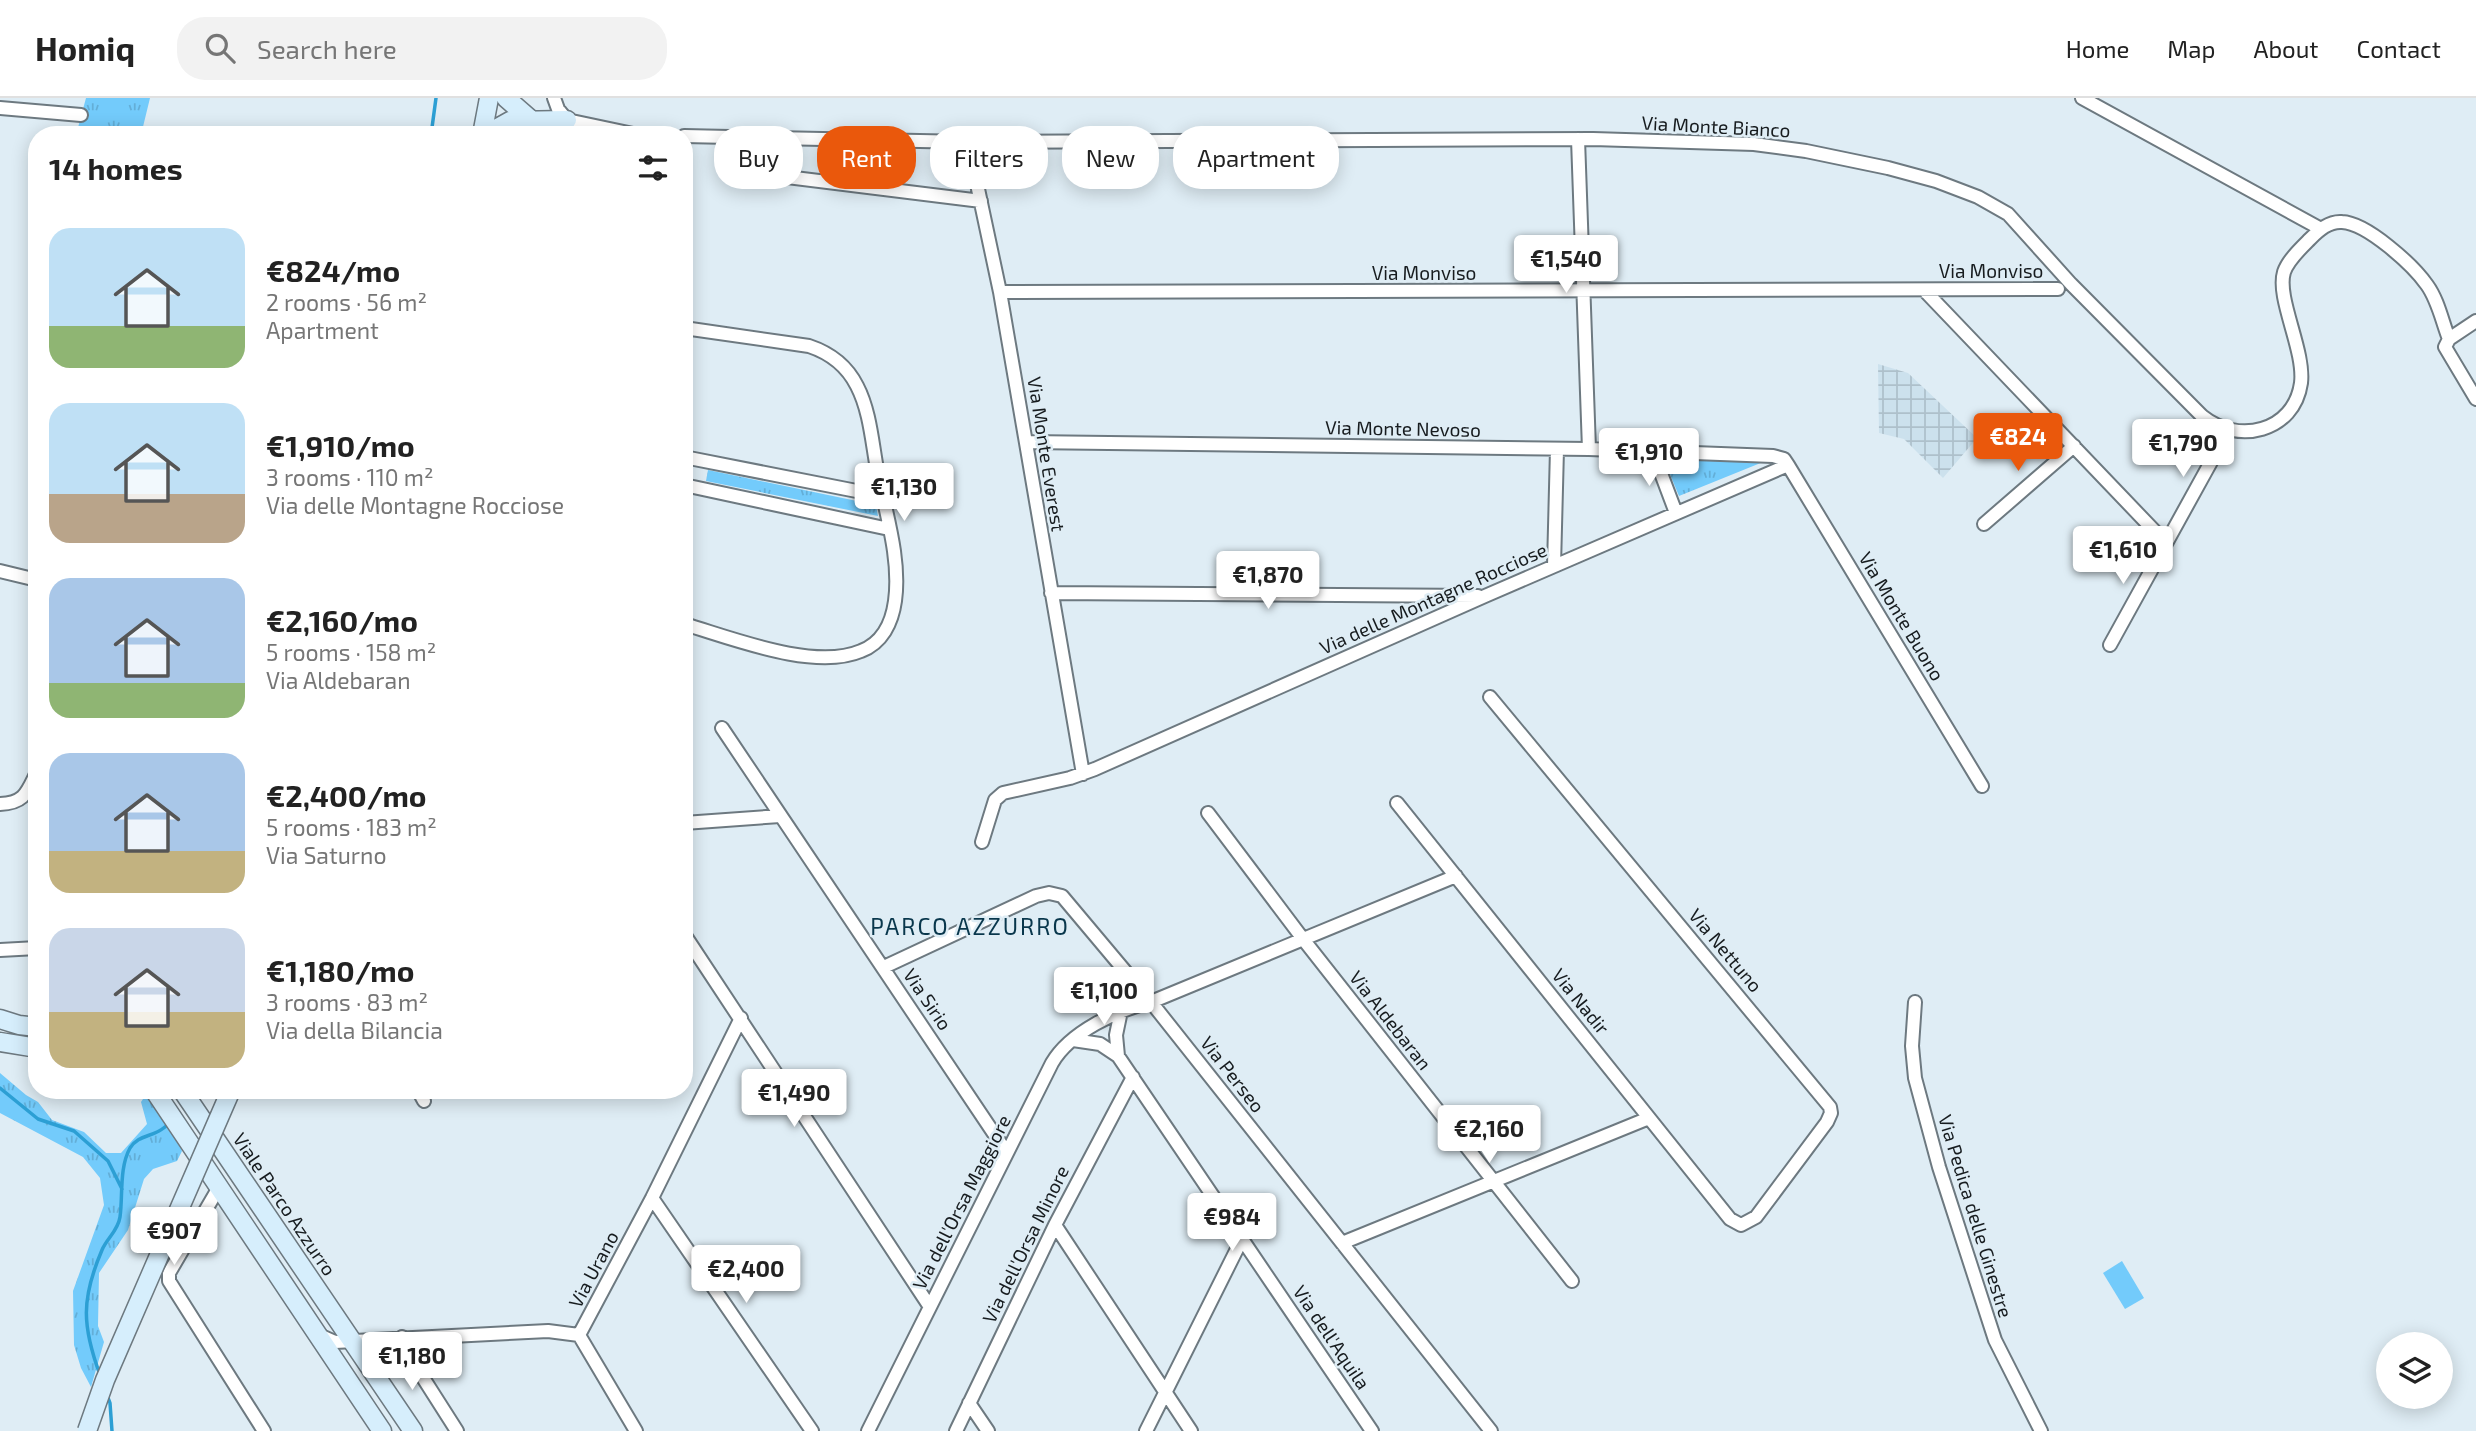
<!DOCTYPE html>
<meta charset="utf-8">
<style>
body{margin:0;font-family:"Exo 2",sans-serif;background:#f2f2f2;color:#222;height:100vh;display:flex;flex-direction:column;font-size:26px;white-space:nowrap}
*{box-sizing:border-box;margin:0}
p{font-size:23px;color:#767676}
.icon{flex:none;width:38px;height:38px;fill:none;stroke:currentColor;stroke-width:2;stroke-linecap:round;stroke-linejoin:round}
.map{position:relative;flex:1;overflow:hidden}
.side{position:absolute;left:28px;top:28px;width:665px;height:973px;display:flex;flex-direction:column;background:#fff;border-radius:28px;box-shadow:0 4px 18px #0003}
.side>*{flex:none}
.hud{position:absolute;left:714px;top:28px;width:665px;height:63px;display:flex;gap:14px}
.tools{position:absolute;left:2376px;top:1234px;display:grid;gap:14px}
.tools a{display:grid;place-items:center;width:77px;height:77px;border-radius:50%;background:#fff;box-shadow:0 4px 18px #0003;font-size:35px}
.price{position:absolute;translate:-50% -60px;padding:0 16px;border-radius:7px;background:#fff;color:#222;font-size:23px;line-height:46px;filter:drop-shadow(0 2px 4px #0008)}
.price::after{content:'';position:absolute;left:50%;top:42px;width:21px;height:16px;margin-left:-10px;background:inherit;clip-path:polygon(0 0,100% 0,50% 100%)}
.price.active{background:#ea580c;color:#fff}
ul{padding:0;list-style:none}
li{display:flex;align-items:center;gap:21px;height:175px;padding:0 21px}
li span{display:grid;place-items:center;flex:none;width:196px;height:140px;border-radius:21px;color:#555}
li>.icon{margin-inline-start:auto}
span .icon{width:84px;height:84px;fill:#fffc;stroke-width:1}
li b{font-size:30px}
h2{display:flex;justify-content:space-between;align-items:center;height:84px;padding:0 21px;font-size:30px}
.pill{padding:0 24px;border-radius:28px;background:#fff;box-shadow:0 4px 18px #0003;font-size:24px;line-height:63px}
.pill.active{background:#ea580c;color:#fff}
header{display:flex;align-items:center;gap:42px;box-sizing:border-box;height:98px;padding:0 35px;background:#fff;border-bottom:2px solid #e0e0e0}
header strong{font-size:33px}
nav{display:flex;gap:38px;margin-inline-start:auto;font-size:24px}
.search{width:490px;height:63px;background:#f2f2f2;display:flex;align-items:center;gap:18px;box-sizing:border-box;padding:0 24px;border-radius:28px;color:#767676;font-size:26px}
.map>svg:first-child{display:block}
.industrial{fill:url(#industrial-grid)}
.grass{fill:url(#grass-tufts)}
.pitch{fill:#73cbfb}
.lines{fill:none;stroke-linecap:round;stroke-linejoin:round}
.stream{stroke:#2c9fd4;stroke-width:3.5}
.street-casing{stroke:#6d7980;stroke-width:16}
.secondary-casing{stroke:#6d7980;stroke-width:21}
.street{stroke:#fff;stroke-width:12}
.secondary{stroke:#d6eefc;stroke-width:18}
.secondary-bridge-casing{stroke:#6d7980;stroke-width:21;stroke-linecap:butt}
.secondary-bridge{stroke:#d6eefc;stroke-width:18}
.labels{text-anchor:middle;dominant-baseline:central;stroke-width:5;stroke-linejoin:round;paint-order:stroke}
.street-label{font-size:19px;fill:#171c1f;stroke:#dfedf5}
.quarter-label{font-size:23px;letter-spacing:2px;fill:#09374c;stroke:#dfedf5}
</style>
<header>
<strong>Homiq</strong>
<div class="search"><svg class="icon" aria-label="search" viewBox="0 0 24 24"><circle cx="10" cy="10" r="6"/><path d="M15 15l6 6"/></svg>Search here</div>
<nav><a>Home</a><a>Map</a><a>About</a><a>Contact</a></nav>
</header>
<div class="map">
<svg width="2476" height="1333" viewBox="0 0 2476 1333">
<defs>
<pattern id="industrial-grid" width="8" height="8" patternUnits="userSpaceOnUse" patternTransform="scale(1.75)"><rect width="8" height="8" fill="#cce1ed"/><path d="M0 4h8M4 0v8" fill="none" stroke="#aec0cb"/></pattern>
<pattern id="grass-tufts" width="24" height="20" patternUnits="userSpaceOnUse" patternTransform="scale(1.75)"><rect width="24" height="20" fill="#73cbfb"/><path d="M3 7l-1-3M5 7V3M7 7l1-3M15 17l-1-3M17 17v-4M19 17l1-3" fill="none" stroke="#63aed7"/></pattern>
</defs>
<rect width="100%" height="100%" fill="#dfedf5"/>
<path class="industrial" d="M1878,266l30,9 69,65 -34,40 -39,-39 -25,-6z"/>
<path class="grass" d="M86,0h64l-9,37h-65z
M1662,357l106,5 -89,36z
M708,372l168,35 2,11 -172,-35z
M0,975l26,22 12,7 14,18 32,12 22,21h15l26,-29 -6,-22 6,-9 16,13 19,45 -5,10 -24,8 -9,10 -16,51 -29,43 -1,53 6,16 -13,45 -10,-19 -7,-23 -1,-54 31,-86 -4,-27 -17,-21 -83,-44z"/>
<path class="pitch" d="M2122,1163l22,37 -19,11 -22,-36z"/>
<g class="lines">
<path class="stream" d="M431,37l5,-37
M0,990l38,31 36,12 34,30 14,28
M100,1277c-18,-49 -19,-76 2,-125 5,-12 16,-19 18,-33 3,-21 -1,-49 10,-69 7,-11 17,-11 27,-16 5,-2 9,-6 13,-9
M107,1297l3,8 2,28"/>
<defs>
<path id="street" d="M554,0l4,11 9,11 71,15
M2082,0l239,131
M0,10l81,7
M684,38l284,6 625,-3 161,5 52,7 82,17 48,13 42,16 30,17 63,70 131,132c36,29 92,16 99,-33 4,-33 -25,-85 -17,-111 4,-12 17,-24 26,-33 9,-9 19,-18 32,-17 25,1 71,43 85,63 11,15 15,36 22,54
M756,39l6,37 219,27
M1578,41l11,310
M968,44l32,150 83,482
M1924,192l242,253
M1000,194l1058,-3
M2476,223l-27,18 -4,8 31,52
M684,230l125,18c21,7 38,20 48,40 13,25 15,56 20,83 8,42 24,89 18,132 -3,22 -13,42 -34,50 -47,20 -129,-13 -177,-27
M1653,354l23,61
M684,359l198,39
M1788,367l194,321
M684,387l205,44
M1984,426l90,-78
M1554,468l3,-117
M0,473l37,9
M1051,495l427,3
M2110,547l118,-214
M722,630l285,425
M1397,705l333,416 11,6 15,-8 71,-95 4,-9 -1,-6 -340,-410
M0,706c25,-1 27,-12 37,-32
M1208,715l95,126 269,342
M684,725l96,-7
M982,744l13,-42 8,-7 67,-15 25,-9 390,-173 303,-131 -4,-6 -11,-3 -184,-7 -562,-7
M684,836l246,373
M0,852l37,-2
M884,869l152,-71 13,-3 13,3 89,106 340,429
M1915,904l-3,44 3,32 24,89 56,173 46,91
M1073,942l27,4 18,12 254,375
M1118,958l-2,-21 5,-24
M418,992l6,11
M218,1091l-49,84v8l95,150
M652,1100l160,233
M1055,1127l136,206
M1342,1145l307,-125
M319,1237l16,7 213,-11 31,4
M579,1237l73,-137 89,-180
M579,1237l57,96
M402,1239l4,14 51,80
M969,1305l19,28
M868,1333l184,-368c18,-31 65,-53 99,-61l305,-126
M956,1333l99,-206 78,-148
M1146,1333l96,-192"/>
<path id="secondary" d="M506,0l24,21
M482,37l7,-37
M485,37l25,-14 57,-1
M0,921l19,6 18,2
M0,944l37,6
M154,992l228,341
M182,992l231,341"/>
</defs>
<use href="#street" class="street-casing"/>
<use href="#secondary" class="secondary-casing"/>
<use href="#street" class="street"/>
<use href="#secondary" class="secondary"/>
<defs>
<path id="secondary-bridge" d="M87,1333l18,-51 126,-290"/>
</defs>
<use href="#secondary-bridge" class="secondary-bridge-casing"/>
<use href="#secondary-bridge" class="secondary-bridge"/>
</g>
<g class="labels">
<g class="street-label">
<text transform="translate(1716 28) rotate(3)">Via Monte Bianco</text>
<text x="1991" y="172">Via Monviso</text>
<text x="1424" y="174">Via Monviso</text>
<text transform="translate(1403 330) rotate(1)">Via Monte Nevoso</text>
<text transform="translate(1047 356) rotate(81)">Via Monte Everest</text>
<text transform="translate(1433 500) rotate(-24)">Via delle Montagne Rocciose</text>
<text transform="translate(1902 518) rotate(59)">Via Monte Buono</text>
<text transform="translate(1726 852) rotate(50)">Via Nettuno</text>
<text transform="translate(928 901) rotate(56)">Via Sirio</text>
<text transform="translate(1581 903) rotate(51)">Via Nadir</text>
<text transform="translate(1391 922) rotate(52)">Via Aldebaran</text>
<text transform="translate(1233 976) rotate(52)">Via Perseo</text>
<text transform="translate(961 1104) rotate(-63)">Via dell'Orsa Maggiore</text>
<text transform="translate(285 1106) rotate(56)">Viale Parco Azzurro</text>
<text transform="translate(1976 1118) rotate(73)">Via Pedica delle Ginestre</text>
<text transform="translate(1025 1146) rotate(-64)">Via dell'Orsa Minore</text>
<text transform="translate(593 1171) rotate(-62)">Via Urano</text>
<text transform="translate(1332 1239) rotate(56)">Via dell'Aquila</text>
</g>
<g class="quarter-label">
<text x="970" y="828">PARCO AZZURRO</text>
</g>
</g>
</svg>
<div class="tools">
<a><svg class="icon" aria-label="layers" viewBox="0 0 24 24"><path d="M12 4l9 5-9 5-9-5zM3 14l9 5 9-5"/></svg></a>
</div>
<b class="price" style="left:1566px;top:197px">€1,540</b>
<b class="price active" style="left:2018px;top:375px">€824</b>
<b class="price" style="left:2183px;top:381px">€1,790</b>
<b class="price" style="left:1649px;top:390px">€1,910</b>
<b class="price" style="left:904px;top:425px">€1,130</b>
<b class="price" style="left:2123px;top:488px">€1,610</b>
<b class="price" style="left:1268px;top:513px">€1,870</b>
<b class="price" style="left:1104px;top:929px">€1,100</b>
<b class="price" style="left:794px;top:1031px">€1,490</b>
<b class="price" style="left:1489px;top:1067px">€2,160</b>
<b class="price" style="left:1232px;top:1155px">€984</b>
<b class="price" style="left:174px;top:1169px">€907</b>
<b class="price" style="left:746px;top:1207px">€2,400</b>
<b class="price" style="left:412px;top:1294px">€1,180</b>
<div class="hud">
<a class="pill">Buy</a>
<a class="pill active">Rent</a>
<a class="pill">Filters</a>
<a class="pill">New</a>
<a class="pill">Apartment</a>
</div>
<section class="side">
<h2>14 homes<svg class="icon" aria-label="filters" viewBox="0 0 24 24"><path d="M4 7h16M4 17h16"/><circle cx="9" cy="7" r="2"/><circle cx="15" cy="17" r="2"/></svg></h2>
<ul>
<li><span style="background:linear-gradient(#bfe0f5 70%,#8fb573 0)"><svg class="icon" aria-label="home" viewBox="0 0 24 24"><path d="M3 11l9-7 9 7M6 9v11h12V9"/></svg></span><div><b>€824/mo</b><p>2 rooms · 56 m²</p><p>Apartment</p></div></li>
<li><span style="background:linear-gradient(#bfe0f5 65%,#b9a48a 0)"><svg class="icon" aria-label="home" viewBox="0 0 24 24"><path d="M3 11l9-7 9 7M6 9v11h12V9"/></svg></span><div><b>€1,910/mo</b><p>3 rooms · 110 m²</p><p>Via delle Montagne Rocciose</p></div></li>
<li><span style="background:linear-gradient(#a9c7e8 75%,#8fb573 0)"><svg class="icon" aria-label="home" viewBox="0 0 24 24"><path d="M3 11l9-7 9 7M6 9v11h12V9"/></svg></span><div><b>€2,160/mo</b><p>5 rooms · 158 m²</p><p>Via Aldebaran</p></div></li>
<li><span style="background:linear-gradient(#a9c7e8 70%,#c2b280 0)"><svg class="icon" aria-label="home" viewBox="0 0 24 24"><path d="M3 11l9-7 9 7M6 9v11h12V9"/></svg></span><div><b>€2,400/mo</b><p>5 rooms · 183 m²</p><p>Via Saturno</p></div></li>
<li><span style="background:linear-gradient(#c9d6e8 60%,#c2b280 0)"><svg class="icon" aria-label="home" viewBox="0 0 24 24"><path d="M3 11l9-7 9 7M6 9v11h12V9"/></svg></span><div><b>€1,180/mo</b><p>3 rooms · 83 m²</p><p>Via della Bilancia</p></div></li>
</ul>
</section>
</div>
